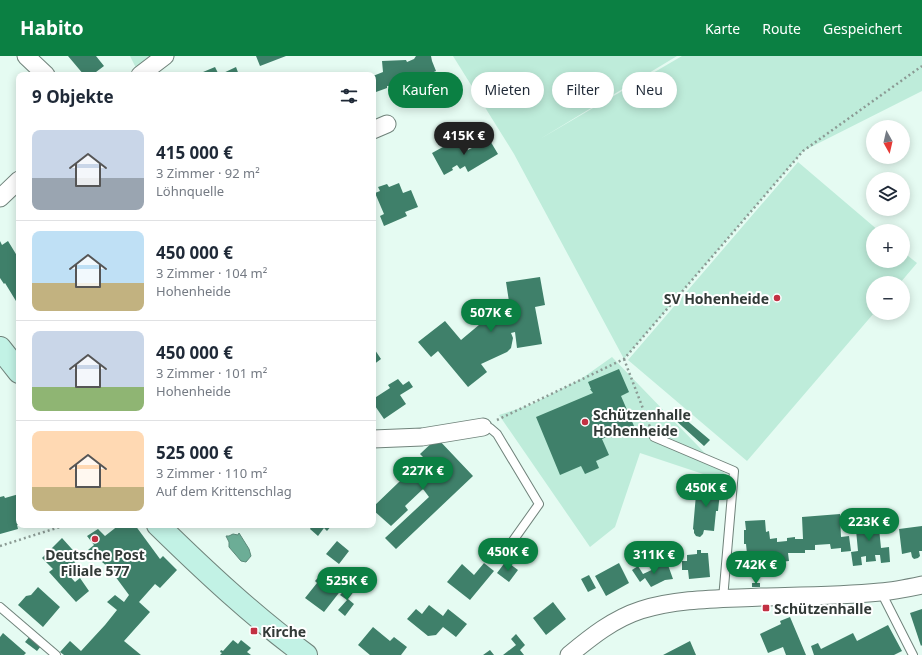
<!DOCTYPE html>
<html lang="de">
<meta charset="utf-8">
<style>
body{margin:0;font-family:"Noto Sans",sans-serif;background:#f2f2f3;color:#1f2937;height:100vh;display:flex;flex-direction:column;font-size:15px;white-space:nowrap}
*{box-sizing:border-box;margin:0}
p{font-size:13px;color:#747a83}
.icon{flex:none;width:22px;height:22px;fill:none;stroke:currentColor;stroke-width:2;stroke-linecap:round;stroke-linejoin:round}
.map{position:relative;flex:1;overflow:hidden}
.panel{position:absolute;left:16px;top:16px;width:360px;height:456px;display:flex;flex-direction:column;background:#fff;border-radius:8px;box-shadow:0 2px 10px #0003}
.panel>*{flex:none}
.guide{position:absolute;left:388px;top:16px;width:380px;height:36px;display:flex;gap:8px}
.needle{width:26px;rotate:172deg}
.fabs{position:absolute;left:866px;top:64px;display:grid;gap:8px}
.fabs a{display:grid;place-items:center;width:44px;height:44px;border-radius:50%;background:#fff;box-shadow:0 2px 10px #0003;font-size:20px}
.price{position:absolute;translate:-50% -34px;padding:0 9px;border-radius:14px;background:#0b8043;color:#fff;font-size:13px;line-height:26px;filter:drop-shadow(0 1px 2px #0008)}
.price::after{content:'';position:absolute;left:50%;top:24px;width:12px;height:9px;margin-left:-6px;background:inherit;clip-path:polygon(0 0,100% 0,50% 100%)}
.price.on{background:#222;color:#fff}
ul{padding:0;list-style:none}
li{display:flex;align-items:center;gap:12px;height:100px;padding:0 16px}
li+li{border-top:1px solid #e0e1e3}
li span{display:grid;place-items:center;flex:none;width:112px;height:80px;border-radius:8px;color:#555}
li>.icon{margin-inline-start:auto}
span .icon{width:48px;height:48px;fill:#fffc;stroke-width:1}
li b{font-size:17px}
h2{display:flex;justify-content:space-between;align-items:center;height:48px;padding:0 16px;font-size:17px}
.chip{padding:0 14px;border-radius:18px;background:#fff;box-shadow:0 2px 10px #0003;font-size:14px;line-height:36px}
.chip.on{background:#0b8043;color:#fff}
header{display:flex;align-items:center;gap:24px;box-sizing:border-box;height:56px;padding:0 20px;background:#0b8043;color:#fff}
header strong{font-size:19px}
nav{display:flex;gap:22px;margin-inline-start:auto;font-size:14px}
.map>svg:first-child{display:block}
.green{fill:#beecda}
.water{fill:#6cad96;stroke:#5b8a7a}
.building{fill:#3f806a}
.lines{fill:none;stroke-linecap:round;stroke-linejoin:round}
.lane-casing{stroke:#70837b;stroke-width:10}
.street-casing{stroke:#70837b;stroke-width:19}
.secondary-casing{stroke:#70837b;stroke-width:24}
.path{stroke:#8b9a94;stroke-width:2.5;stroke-dasharray:2 3;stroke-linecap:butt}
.lane{stroke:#fff;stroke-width:8}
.street{stroke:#fff;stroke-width:17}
.secondary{stroke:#c2f2e5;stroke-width:22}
.poi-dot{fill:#c23143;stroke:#fff;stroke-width:1.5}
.labels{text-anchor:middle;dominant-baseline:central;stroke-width:4;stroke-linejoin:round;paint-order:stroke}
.poi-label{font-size:14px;font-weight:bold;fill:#323a37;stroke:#fff;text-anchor:start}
</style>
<header>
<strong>Habito</strong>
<nav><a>Karte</a><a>Route</a><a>Gespeichert</a></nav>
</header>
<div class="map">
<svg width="922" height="599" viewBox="0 0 922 599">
<rect width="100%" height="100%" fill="#e5fbf2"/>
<path class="green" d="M130,0h27l-19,16z
M453,0h224l-137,83 142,-83h240v35l-119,60 -179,208 -110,-205z
M798,106l81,69h-6v30h30v-9l14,11 -17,20h-27v30h1l-127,148 -119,-101z
M612,301l115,119v6l-87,-29 -25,74 -25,20 -91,-132 31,-10 51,-26z"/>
<path class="water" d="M239,477l10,16 2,7 -5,6 -5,-1 -12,-14v-5l-3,-6h3l4,-2 5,1z"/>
<path class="building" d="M68,0h28l8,10 -12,9h-8z
M256,0h30l-26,10z
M416,0h15l1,5 4,10 -31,14 -18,1v2l-11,4 -3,-7v-9l10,-4 -1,-11 24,-1 1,2 7,-3z
M215,11l4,8 17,-8 3,8h-34l-2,-3z
M431,27l3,6 -13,6 -3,-7z
M489,83l9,15 -30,18 -3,-6 -5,3 -3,-4 -5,3 1,2 -9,5 -12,-22 20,-11 2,3 9,-5 5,10z
M399,127l4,10 8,-3 7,17 -13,5 2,4 -23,10 -4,-10 4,-2 -9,-21 5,-2 -2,-4 9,-3 2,3z
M0,185l2,4 6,-4 11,18v47l-14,-23 -1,1 -4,-6z
M540,221l5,28 -10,2 7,37 -25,4 -2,-16 -4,1 2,5 -2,10 -4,4 -26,12 6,8 -19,15 -30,-36 -7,6 -13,-15 27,-21 16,19 31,-26 2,2 9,-6 7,-2 -4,-26z
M373,291l8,12 -8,6z
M619,313l10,23 -8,4 13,30 -32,13 7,16 -13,6 3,7 -14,6 -4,-8 -21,9 -24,-58 57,-24 -3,-4h1l-3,-7z
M398,323l5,6 6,-4 4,6 -13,8 6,9 -22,15 -11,-16v-4l17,-11 -2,-3z
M678,357l32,27 -6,6 -31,-28z
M437,382l36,38 -77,73 -11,-11 44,-41 -6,-8 -18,17 3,4 -17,16 -18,-16v-3l51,-49 -4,-4z
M697,427l25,2v7h-2l-2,19h-2l-2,20 -10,-1 -1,4 -3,3 -4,-1 -2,-3v-3l-1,-1z
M19,438v31h-2l1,4 -18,5v-37l4,-1 1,2z
M840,458l1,23 8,-1 2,15 -10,1v-4l-10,1 -1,-5 -15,1v5h-10v3h-17l1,8 -9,1 1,1 -14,1v-2l-11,1v-5l-4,-4h-5l-1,-10h-2v-14h2l-1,-9 20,-1 1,12 3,-1 1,8 7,-1v4l10,-1v-3l8,-1v2h8l-1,-22z
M876,460l1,12h2l2,20 8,-1 1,15 -9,1 -1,-8h-5l1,6 -10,1v-6l-5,1 1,8 -9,1 -2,-14 7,-1 -2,-21h2l-2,-12z
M119,469h16l25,34 3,-3 14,14 -17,18 -5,-4 -16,18 11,10 -26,29 17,14h-77l-4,-3 10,-11 11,10 24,-26 12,-15 -10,-8 8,-7 9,7 5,-7 -20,-27 -21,-18 6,-5 -7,-9 11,-7 7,7z
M309,469h23l-5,6 -3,-3 -6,8 -8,-7 1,-2z
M922,470v25h-3l1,5 -2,2 -4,1 -2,-2 -1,-5 -9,2 -3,-25z
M62,482l18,20 -15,13 10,11 5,-4 9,13 -13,11 -27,-30 4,-3 -11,-11z
M337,485l12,10 -10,13 -13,-10z
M697,494h4v3h7l2,24 -21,2 -1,-9h-6v-9h5v-6l10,-1z
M649,498l3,7 -13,5 -3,-7z
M506,505l12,9 -9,12 -12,-9z
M484,507l10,8 -24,29 -23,-18 15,-18 12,11z
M619,507l10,20 -23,13 -11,-20z
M668,509l5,14 -8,1 -14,7 -6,-9 -5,4 -8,-12 6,-4 5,8 15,-7z
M322,517l20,16 -18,23 -19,-14 12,-15 -2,-2z
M589,519l7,13 -8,4 -7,-13z
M752,527h8v4h-8z
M349,529l6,5 -7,9 6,5 -9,12 -7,-6 9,-10 -7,-5z
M38,531l22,20 -17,20 -25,-22 8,-9 5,-1z
M553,546l13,17 -20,16 -13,-17z
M429,549l14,11 5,-7 19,15 -11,13 -13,-10 -7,8 -8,1 -21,-17 9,-10 6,5z
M922,553v36l-1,1 -11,-33z
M790,561l16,38h-20l-3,-8 -15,6 -8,-19 21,-10 -1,-3z
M888,569l14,26 -8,4h-80l-3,-9 7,-3 3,6 32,-16 4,8z
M373,571l17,14 4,-4 13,10 -6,8h-31l-12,-10z
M3,577l23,20 -2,2h-24v-18z
M516,578l9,11 -5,5 4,5h-21l13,-10 -5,-6z
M30,580l11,10 -4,5 -12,-9z
M233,584l5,4 3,-4 10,8 -4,4 4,3h-31l2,-2 -2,-1 1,-2 2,1z
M690,585l6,14h-33z
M490,594l4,5h-11z"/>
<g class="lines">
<defs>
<path id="lane" d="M483,371l7,1 7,6 42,70 -34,48
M654,381l80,34 -11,128
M881,536l32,63
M0,551l56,48"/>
<path id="street" d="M26,0l20,19
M140,19l25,-19
M373,74l14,-6
M0,142l19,-18
M373,383l49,-2 61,-10
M569,599c22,-18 44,-36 72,-45 38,-12 80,-11 120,-13 40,-1 80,-1 119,-5 14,-1 28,-4 42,-7"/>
<path id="secondary" d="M0,292l19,24
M158,469c47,46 95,91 148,130"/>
</defs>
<use href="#lane" class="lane-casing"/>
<use href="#street" class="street-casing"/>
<use href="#secondary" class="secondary-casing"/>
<path class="path" d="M624,303l26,68
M497,364l127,-61 179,-208 119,-85
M0,490l66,-21"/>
<use href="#lane" class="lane"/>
<use href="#street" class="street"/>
<use href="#secondary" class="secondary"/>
</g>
<g class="poi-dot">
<circle cx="777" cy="242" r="4"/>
<circle cx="585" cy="366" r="4"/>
<circle cx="95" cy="483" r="4"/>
<rect x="762" y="548" width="8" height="8" rx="2"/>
<rect x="250" y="571" width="8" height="8" rx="2"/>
</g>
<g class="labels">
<g class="poi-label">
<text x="769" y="242" text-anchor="end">SV Hohenheide</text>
<text x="593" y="358">Schützenhalle<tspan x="593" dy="16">Hohenheide</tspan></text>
<text x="95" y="498" text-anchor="middle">Deutsche Post<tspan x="95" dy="16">Filiale 577</tspan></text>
<text x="774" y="552">Schützenhalle</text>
<text x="262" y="575">Kirche</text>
</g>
</g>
</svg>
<div class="fabs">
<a><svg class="needle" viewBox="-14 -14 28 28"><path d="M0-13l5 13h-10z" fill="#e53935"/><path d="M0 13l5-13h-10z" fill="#747a83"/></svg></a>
<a><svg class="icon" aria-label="layers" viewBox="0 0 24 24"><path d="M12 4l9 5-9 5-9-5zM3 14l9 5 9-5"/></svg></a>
<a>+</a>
<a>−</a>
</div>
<b class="price on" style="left:464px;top:100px">415K €</b>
<b class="price" style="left:491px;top:277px">507K €</b>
<b class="price" style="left:423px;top:435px">227K €</b>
<b class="price" style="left:706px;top:452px">450K €</b>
<b class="price" style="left:869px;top:486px">223K €</b>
<b class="price" style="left:508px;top:516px">450K €</b>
<b class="price" style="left:654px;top:519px">311K €</b>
<b class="price" style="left:756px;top:529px">742K €</b>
<b class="price" style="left:347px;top:545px">525K €</b>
<div class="guide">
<a class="chip on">Kaufen</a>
<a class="chip">Mieten</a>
<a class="chip">Filter</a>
<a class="chip">Neu</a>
</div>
<section class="panel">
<h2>9 Objekte<svg class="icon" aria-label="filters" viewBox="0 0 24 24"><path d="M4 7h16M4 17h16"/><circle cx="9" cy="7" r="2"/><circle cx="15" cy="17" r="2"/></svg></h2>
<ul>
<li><span style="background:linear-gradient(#c9d6e8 60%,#9aa5b1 0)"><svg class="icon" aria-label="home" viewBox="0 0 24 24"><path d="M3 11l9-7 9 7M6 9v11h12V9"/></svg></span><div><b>415 000 €</b><p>3 Zimmer · 92 m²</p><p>Löhnquelle</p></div></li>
<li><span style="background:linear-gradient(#bfe0f5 65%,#c2b280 0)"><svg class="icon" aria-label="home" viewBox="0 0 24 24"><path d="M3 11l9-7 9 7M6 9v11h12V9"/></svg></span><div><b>450 000 €</b><p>3 Zimmer · 104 m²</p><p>Hohenheide</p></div></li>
<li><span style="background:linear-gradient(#c9d6e8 70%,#8fb573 0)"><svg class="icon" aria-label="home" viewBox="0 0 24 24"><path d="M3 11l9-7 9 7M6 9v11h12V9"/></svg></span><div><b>450 000 €</b><p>3 Zimmer · 101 m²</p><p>Hohenheide</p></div></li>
<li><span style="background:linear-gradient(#ffd9b3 70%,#c2b280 0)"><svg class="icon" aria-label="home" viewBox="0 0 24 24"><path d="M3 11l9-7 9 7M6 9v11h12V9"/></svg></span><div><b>525 000 €</b><p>3 Zimmer · 110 m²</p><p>Auf dem Krittenschlag</p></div></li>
</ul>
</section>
</div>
